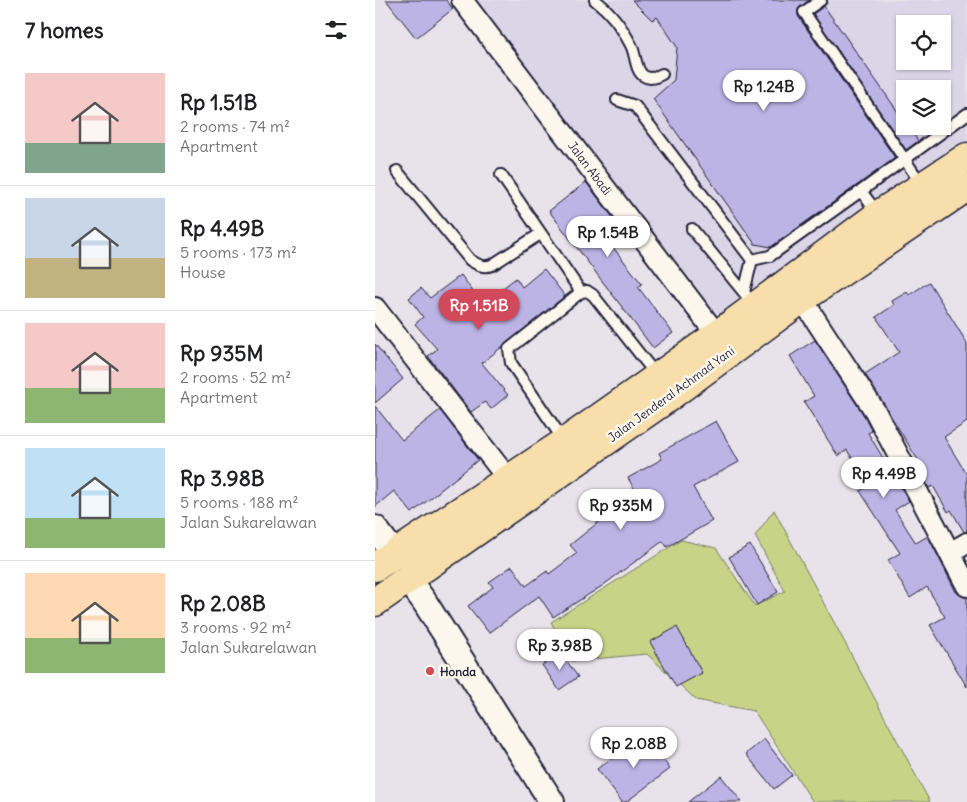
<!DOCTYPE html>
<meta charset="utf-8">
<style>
body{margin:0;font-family:Delius,sans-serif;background:#f6f6f6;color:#202124;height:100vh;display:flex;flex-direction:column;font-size:19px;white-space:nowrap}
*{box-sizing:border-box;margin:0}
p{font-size:16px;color:#757577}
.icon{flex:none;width:28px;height:28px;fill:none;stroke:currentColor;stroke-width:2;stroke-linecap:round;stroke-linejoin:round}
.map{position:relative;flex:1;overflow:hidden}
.details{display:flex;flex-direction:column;background:#fff;width:375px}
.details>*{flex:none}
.buttons{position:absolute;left:521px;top:15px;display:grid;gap:10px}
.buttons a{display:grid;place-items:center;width:55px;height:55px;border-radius:0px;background:#fff;box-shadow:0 1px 4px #0004;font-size:25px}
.price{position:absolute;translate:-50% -42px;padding:0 11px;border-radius:18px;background:#fff;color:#222;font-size:16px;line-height:32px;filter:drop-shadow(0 1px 2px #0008)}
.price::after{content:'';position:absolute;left:50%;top:30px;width:15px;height:11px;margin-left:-8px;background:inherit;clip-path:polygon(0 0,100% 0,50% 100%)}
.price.active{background:#d1495b;color:#fff}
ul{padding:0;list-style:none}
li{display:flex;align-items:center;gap:15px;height:125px;padding:0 25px}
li+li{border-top:1px solid #e0e0e0}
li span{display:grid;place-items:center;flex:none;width:140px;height:100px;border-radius:0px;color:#555}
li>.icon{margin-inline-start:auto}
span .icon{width:60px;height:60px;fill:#fffc;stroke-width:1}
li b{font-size:21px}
h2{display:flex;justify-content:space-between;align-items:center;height:60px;padding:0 25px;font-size:21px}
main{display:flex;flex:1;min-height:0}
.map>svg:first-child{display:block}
.built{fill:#dbd5e8;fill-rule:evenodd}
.green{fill:#c7d487;stroke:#747b61}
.building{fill:#bcb4e5;stroke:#22223b}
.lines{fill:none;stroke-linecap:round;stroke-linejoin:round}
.service-casing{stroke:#22223b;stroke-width:14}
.minor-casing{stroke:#22223b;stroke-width:24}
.tertiary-casing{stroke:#22223b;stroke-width:28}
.trunk-casing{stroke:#22223b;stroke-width:31}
.service{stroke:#fbf7ec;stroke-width:10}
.minor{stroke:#fbf7ec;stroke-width:20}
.tertiary{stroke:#fbf7ec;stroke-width:24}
.trunk{stroke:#f8deab;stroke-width:28}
.poi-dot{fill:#d1495b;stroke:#fbf7ec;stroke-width:2}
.labels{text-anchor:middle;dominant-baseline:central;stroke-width:5;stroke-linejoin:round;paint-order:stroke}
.street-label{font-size:12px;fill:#22223b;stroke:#fbf7ec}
.poi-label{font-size:12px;font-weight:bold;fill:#22223b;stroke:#fbf7ec;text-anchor:start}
</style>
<main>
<section class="details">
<h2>7 homes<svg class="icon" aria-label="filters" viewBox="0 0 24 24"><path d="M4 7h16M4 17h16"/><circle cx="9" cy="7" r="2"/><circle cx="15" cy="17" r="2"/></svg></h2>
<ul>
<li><span style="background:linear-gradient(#f6c9c9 70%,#7fa58c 0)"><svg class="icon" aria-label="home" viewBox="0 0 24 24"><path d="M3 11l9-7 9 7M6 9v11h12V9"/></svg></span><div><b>Rp 1.51B</b><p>2 rooms · 74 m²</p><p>Apartment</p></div></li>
<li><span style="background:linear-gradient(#c9d6e8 60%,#c2b280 0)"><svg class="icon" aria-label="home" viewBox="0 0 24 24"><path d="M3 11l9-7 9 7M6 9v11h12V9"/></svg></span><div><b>Rp 4.49B</b><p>5 rooms · 173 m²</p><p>House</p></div></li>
<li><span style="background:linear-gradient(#f6c9c9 65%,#8fb573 0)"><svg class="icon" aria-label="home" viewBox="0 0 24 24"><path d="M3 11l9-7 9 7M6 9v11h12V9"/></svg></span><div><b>Rp 935M</b><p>2 rooms · 52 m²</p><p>Apartment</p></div></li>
<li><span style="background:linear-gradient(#bfe0f5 70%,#8fb573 0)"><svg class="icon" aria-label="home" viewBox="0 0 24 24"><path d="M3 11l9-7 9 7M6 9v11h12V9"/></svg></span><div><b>Rp 3.98B</b><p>5 rooms · 188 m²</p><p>Jalan Sukarelawan</p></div></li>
<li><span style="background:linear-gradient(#ffd9b3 65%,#8fb573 0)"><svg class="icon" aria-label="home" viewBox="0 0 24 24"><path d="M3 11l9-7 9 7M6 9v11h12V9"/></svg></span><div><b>Rp 2.08B</b><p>3 rooms · 92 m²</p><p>Jalan Sukarelawan</p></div></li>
</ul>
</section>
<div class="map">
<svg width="592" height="802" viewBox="0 0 592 802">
<rect width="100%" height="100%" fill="#e8e3ea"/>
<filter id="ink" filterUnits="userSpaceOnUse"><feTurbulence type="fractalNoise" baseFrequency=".02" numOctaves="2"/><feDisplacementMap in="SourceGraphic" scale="10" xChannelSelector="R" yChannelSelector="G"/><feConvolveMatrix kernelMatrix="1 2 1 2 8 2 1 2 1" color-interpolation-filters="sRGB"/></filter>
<g filter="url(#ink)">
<path class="built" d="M99,0h493v145l-244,177zM530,24h38v37h-38zM530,89h38v37h-38z"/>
<path class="green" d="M399,510l156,292h-117l-59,-91 -58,-11 -49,-46 -75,7 -21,-39 130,-82 35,8 39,58 30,-15 -30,-55z"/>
<path class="building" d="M11,0h60l7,9 -37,29z
M257,0h177l-11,9v7l97,142 -124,89 -16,-3 -102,-145 21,-19 3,-33 -20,-30 -5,3z
M449,6l81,116v4h3l10,15 -12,9 -93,-136z
M211,182l41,54 -15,10 30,38 -4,3 35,46 -20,15 -104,-137z
M169,269l21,27 -83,67 26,32 -17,14 -6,-7 -14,10 -43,-56 9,-7 -22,-25 8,-7 -14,-19 12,-10 9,10 31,-23 21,29 34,-26 6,9z
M554,282l38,61v79l-23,15 23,38v56l-3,1 -13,-22 -3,2 -15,-26 -4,2 -11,-21 3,-2 -56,-91 34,-22 -23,-35 18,-12 -2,-4 15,-9 2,3z
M440,340l50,77 7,14 -4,2 41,68 -14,9 21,33 12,-7 28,56 11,6v89l-37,-62 15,-8 -18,-30 -17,11 -22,-38 12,-7 -40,-62 9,-5 -22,-36 -9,6 -34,-54 10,-6 -24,-40z
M0,344l28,35 -28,24z
M0,406l27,34 38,-30 38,50 -66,53 -18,-22 -19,16z
M341,421l23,41 -46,25 19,34 -45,26 -4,-6 -61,45 -49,31 -14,-21 -50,37 -21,-27 25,-19 -4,-5 23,-16 14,20 21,-15 2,3 28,-21 -7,-8 66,-53 -8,-14 34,-19 -3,-6z
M375,545l28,47 -21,13 -28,-48z
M302,627l25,46 -26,14 -26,-45z
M186,653l17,24 -19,13 -17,-25z
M269,734l26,35 -44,33h-4l-25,-33z
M389,739l28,36 -18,14 -28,-35z
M346,776l21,26h-54z"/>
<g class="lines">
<defs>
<path id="service" d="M220,0c16,12 27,27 36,45 5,9 4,26 13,31 6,4 12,1 18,-2
M446,0l-17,12 118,173
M242,100l18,6 117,154 18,-4 91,-65 17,23
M22,171l73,89c8,5 13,8 22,5l48,-31
M126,175l80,117
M486,191l106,-77
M317,229l63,77
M369,292l8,-32
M189,441l-53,-78 -2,-14 72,-57 6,-1 6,4 64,81"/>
<path id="minor" d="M87,0l255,335
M427,299l73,112 92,175
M0,308l133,171
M575,553l17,-10"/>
<path id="tertiary" d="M0,528l19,25
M32,578l17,23 128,201"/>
<path id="trunk" d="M0,567l190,-125 152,-107 161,-120 89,-58
M0,602l287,-200 140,-103 165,-112"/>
</defs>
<use href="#service" class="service-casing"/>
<use href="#minor" class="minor-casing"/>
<use href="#tertiary" class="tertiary-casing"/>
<use href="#trunk" class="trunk-casing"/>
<use href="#service" class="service"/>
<use href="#minor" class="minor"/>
<use href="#tertiary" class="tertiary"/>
<use href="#trunk" class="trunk"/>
</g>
</g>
<circle class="poi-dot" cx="55" cy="671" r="5"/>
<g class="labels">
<g class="street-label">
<text transform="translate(215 168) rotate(53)">Jalan Abadi</text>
<text transform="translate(296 394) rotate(-36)">Jalan Jenderal Achmad Yani</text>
</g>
<g class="poi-label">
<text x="65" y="671">Honda</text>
</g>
</g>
</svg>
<div class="buttons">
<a><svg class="icon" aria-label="locate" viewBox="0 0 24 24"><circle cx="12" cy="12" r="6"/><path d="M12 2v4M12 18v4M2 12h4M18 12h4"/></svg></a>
<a><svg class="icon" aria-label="layers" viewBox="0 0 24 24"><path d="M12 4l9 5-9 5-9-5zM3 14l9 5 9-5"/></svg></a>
</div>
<b class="price" style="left:389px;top:112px">Rp 1.24B</b>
<b class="price" style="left:233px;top:258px">Rp 1.54B</b>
<b class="price active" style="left:104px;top:331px">Rp 1.51B</b>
<b class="price" style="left:509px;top:499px">Rp 4.49B</b>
<b class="price" style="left:246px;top:531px">Rp 935M</b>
<b class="price" style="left:185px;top:671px">Rp 3.98B</b>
<b class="price" style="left:259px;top:769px">Rp 2.08B</b>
</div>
</main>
